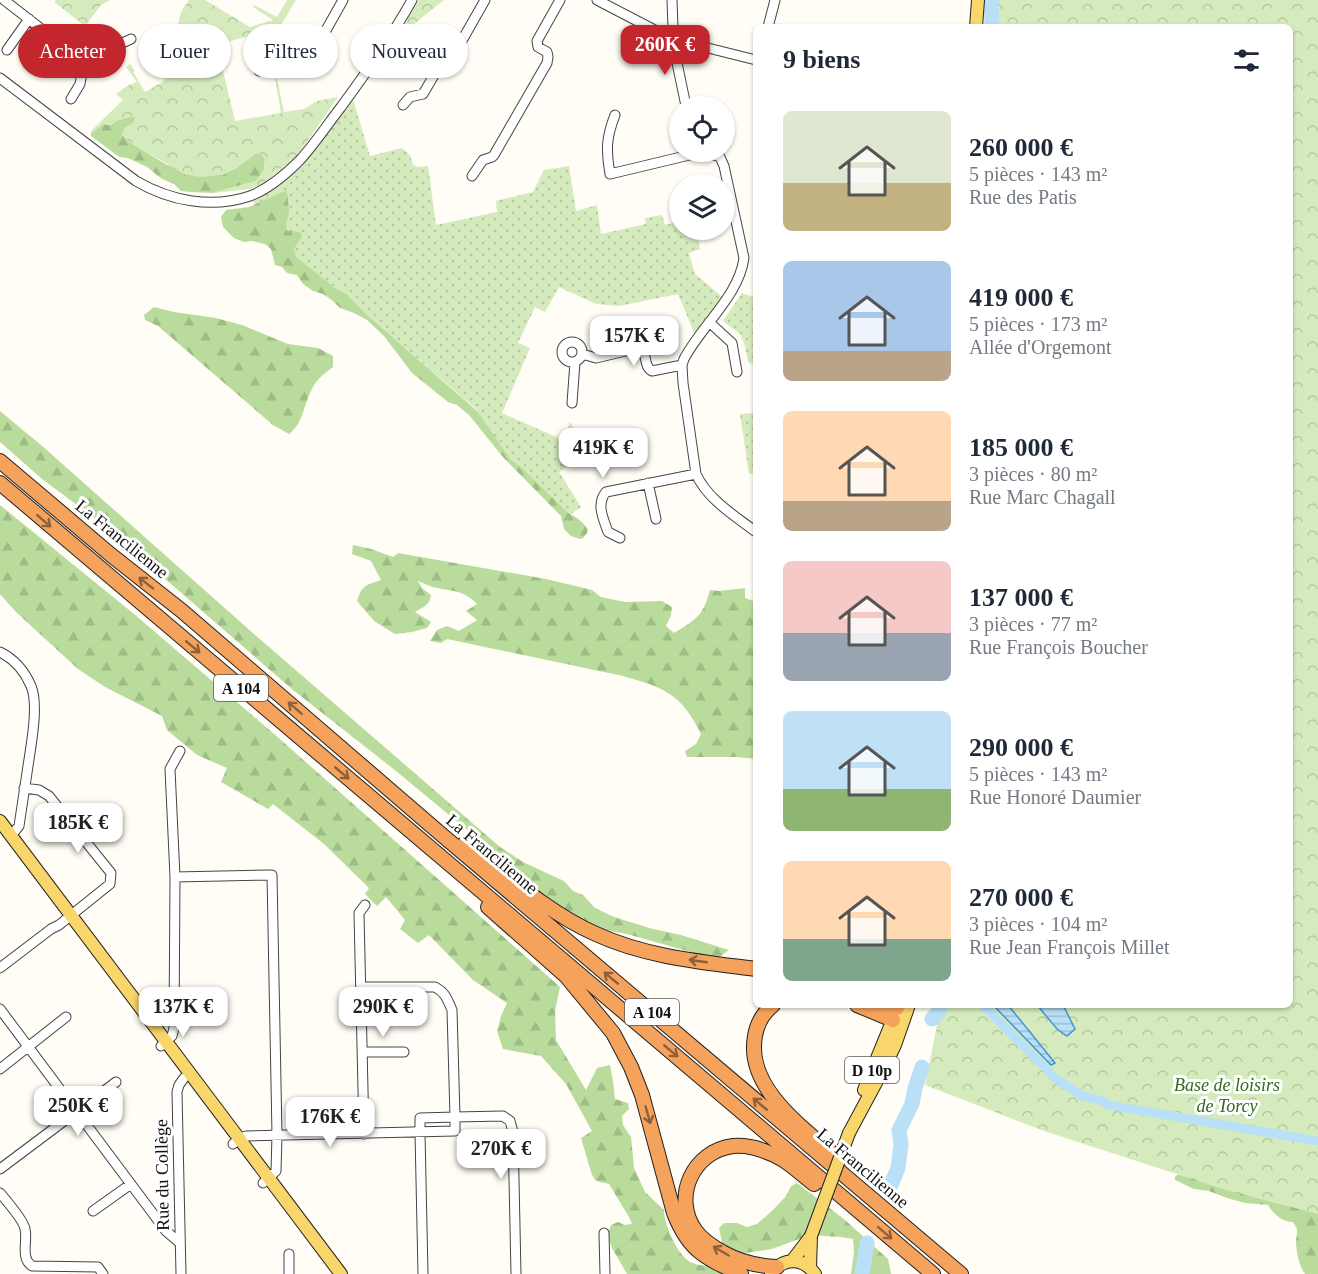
<!DOCTYPE html>
<html lang="fr">
<meta charset="utf-8">
<style>
body{margin:0;font-family:Georgia,serif;background:#f2f2f3;color:#1f2937;height:100vh;display:flex;flex-direction:column;font-size:22px;white-space:nowrap}
*{box-sizing:border-box;margin:0}
p{font-size:20px;color:#747a83}
.icon{flex:none;width:33px;height:33px;fill:none;stroke:currentColor;stroke-width:2;stroke-linecap:round;stroke-linejoin:round}
.map{position:relative;flex:1;overflow:hidden}
.side{position:absolute;left:753px;top:24px;width:540px;height:984px;display:flex;flex-direction:column;background:#fff;border-radius:9px;box-shadow:0 2px 4px #0004}
.side>*{flex:none}
.banner{position:absolute;left:18px;top:24px;width:570px;height:54px;display:flex;gap:12px}
.fabs{position:absolute;left:669px;top:96px;display:grid;gap:12px}
.fabs a{display:grid;place-items:center;width:66px;height:66px;border-radius:50%;background:#fff;box-shadow:0 2px 4px #0004;font-size:30px}
.price{position:absolute;translate:-50% -51px;padding:0 14px;border-radius:12px;background:#fff;color:#222;font-size:20px;line-height:39px;filter:drop-shadow(0 2px 3px #0008)}
.price::after{content:'';position:absolute;left:50%;top:36px;width:18px;height:14px;margin-left:-9px;background:inherit;clip-path:polygon(0 0,100% 0,50% 100%)}
.price.selected{background:#c4262e;color:#fff}
ul{padding:0;list-style:none}
li{display:flex;align-items:center;gap:18px;height:150px;padding:0 30px}
li span{display:grid;place-items:center;flex:none;width:168px;height:120px;border-radius:9px;color:#555}
li>.icon{margin-inline-start:auto}
span .icon{width:72px;height:72px;fill:#fffc;stroke-width:1}
li b{font-size:26px}
h2{display:flex;justify-content:space-between;align-items:center;height:72px;padding:0 30px;font-size:26px}
.tag{padding:0 21px;border-radius:27px;background:#fff;box-shadow:0 2px 4px #0004;font-size:21px;line-height:54px}
.tag.selected{background:#c4262e;color:#fff}
.map>svg:first-child{display:block}
.grass{fill:url(#grass-dots)}
.forest{fill:url(#forest-firs)}
.park{fill:url(#park-crowns)}
.water{fill:url(#water-rules);stroke:#3f96cf;stroke-width:1.5}
.lines{fill:none;stroke-linecap:round;stroke-linejoin:round}
.canal{stroke:#b9e0f7;stroke-width:9}
.river{stroke:#b9e0f7;stroke-width:15}
.minor-casing{stroke:#444;stroke-width:11}
.major-casing{stroke:#222;stroke-width:14}
.highway-casing{stroke:#222;stroke-width:16}
.minor{stroke:#fff;stroke-width:9}
.major{stroke:#f9d66b;stroke-width:12}
.highway{stroke:#f5a25d;stroke-width:14}
.major-bridge-casing{stroke:#222;stroke-width:14;stroke-linecap:butt}
.major-bridge{stroke:#f9d66b;stroke-width:12}
.oneway{stroke:#8e613b}
.labels{text-anchor:middle;dominant-baseline:central;stroke-width:6;stroke-linejoin:round;paint-order:stroke}
.shield{fill:#fff;stroke:#585858;stroke-width:1.5}
.shield-label{font-size:16px;font-weight:bold;fill:#111}
.street-label{font-size:18px;fill:#111;stroke:#fff}
.park-label{font-size:18px;font-style:italic;fill:#2f6b1f;stroke:#fff}
</style>
<div class="map">
<svg width="1318" height="1274" viewBox="0 0 1318 1274">
<defs>
<pattern id="grass-dots" width="8" height="8" patternUnits="userSpaceOnUse" patternTransform="scale(1.5)"><rect width="8" height="8" fill="#d5ebbd"/><path d="M2 2h.1M6 6h.1" fill="none" stroke="#b6c8a1" stroke-width="1.8" stroke-linecap="round"/></pattern>
<pattern id="forest-firs" width="22" height="20" patternUnits="userSpaceOnUse" patternTransform="scale(1.5)"><rect width="22" height="20" fill="#b9dc9c"/><path d="M5 1l3.5 6h-7zM16 11l3.5 6h-7z" fill="#9ebc85"/></pattern>
<pattern id="park-crowns" width="20" height="18" patternUnits="userSpaceOnUse" patternTransform="scale(1.5)"><rect width="20" height="18" fill="#d5ebbd"/><path d="M2 6a3 3 0 1 1 6 0M12 15a3 3 0 1 1 6 0" fill="none" stroke="#b6c8a1"/></pattern>
<pattern id="water-rules" width="6" height="5" patternUnits="userSpaceOnUse" patternTransform="scale(1.5)"><rect width="6" height="5" fill="#b9e0f7"/><path d="M0 2.5h6" fill="none" stroke="#9ebfd3"/></pattern>
</defs>
<rect width="100%" height="100%" fill="#fffdf5"/>
<path class="grass" d="M351,93l19,63 32,-8 8,7 3,10 4,2 11,-1 8,59 61,-13 -1,-11 37,-9 11,-22 25,-4 7,45 21,-6 4,29 45,-10 -1,-6 17,-3 3,10 14,-4 1,9h16l4,19 -11,4 6,21 30,25 -28,41 -19,-46 -59,12 -23,-2 -37,-17 -14,25 -10,-5 -17,36 12,5 -28,65 61,27 7,-18 4,7 4,31 -19,12 22,35 -17,12 -61,-62 -21,-27 -5,-20 -113,-98 -17,-18 -12,-6 -61,-43 -23,-49 35,-23z
M742,293l14,5v68l-8,-4 -3,-16 -5,-12 -17,-13z
M756,413v60l-7,1 -9,-60z"/>
<path class="forest" d="M132,116l3,2 -1,4 -12,12 6,7 39,24 55,10 16,-8 18,-14 6,2 3,4 -1,11 -8,11 -43,12 -22,-1 -10,-1 -7,-7 -12,-5 -15,-12 -19,-9 -9,-1 -28,-21v-3l12,-9 8,1 5,-4z
M285,191l3,4c-1,6 1,9 1,15 0,9 -5,12 -2,21l13,1 2,5 -8,12 2,8 39,31 12,6 17,18 113,99 34,49 11,8 46,45c8,4 14,8 20,16l-1,4 -4,5 -3,1 -9,-3 -7,-7 -3,-13 -58,-59 -34,-42 -12,-10 -9,-3 -36,-29 -28,-37 -17,-16 -13,-7 -14,-5 -7,-7 -10,-7 -10,-3 -10,-7 -6,-9 -10,-2 -5,-6 -7,-2 -4,-16 -6,-5 -13,-3 -8,1 -10,-4 -11,-11 -2,-10 5,-7 23,-3z
M154,307l20,5 42,6 26,7 46,19 30,4 15,8v11c-8,6 -15,11 -20,20 -9,15 -9,36 -24,47l-16,-9 -115,-99 -13,-6 -1,-5z
M0,411l41,34 213,189 246,213 23,15 41,19 9,10 10,4 12,13 19,9 39,12 28,6 48,15 -8,6 -9,2 -85,-24 -24,-4 -34,-17 -26,-18 -18,-13 -59,-53 -70,-58 -103,-81 -152,-132 -44,-38 -55,-41 -42,-37z
M0,505l134,109 139,119 287,254 -5,24 1,29 30,50 11,-22 13,-3 3,16 2,18 13,4 1,6 -7,7 1,9 8,12 3,31 11,24 19,18c0,14 13,44 26,52 4,2 10,3 15,4l17,-24 -3,-14 5,-5h13l10,4 10,-3 16,-14 13,-14 5,-10 6,-3 48,37 43,39 3,15h-40l3,-22 -1,-13 -12,-2 -31,-2 -38,14 -27,4 -13,21h-105l-15,-26 -5,-13 4,-10 7,-3 7,3 7,-1 -3,-7 -20,-33 -13,-3 -4,-6 -11,-37 11,-7 -26,-47 -25,-28 -38,-7 -6,-18 4,-15 6,-13 -34,-23 -44,-45 -11,8 -18,-14 5,-9 -19,-23 -9,9 -12,-12 4,-6 -45,-44 -51,-40 -5,5 -47,-27 6,-14 -30,-13 -30,-25 -5,-14 -57,-29 -27,-18 -62,-57 -16,-18z
M353,545l18,4 22,8 5,-4 148,26 46,11 9,7 24,5 37,-1 10,6 -1,8 -5,11 8,7c23,-14 29,-17 36,-43l9,1 26,-3v10l11,4v157l-19,-2h-50l-2,-6 11,-7 5,-10c-20,-41 -37,-46 -78,-58l-176,-37 -6,4 -11,-2 7,-11 10,-4 12,5 18,-11 -11,-9 11,-7c-12,-13 -24,-13 -40,-16 -7,-1 -13,-5 -19,-7l4,7 9,7c-1,10 -8,12 -16,17l16,10 -4,6 -15,4 -17,2 -21,-13 -17,-20c5,-16 9,-16 24,-21l-10,-19 -19,-7z
M1177,1175h4l137,37v62h-13c-6,-8 -9,-23 -9,-33 1,-10 3,-10 -3,-19 -11,0 -19,-7 -25,-17l-23,-2 -18,-5 -18,-7 -15,-2 -19,-9v-3z"/>
<path class="park" d="M56,0h54l-9,5 -16,21 -31,-24z
M189,0h16l45,27 23,-7 -20,-13 1,-2 23,12 10,-17h9l-16,27 -6,1 3,16 -3,1 -4,-15 -53,15 18,76 46,-8 -6,-34h2l7,33 20,-3 13,-8 21,-4 -41,59 -27,22 -8,6 -12,5 -37,4 43,-12 8,-11 1,-11 -3,-4 -6,-2 -18,14 -16,8 -21,2 -15,-2 -58,-34 -6,-7 2,-6 10,-6 1,-4 -2,-2 -17,5 -5,4 -8,-1 -12,9v-2l32,-31 -7,-6 13,-9 8,-3 -11,-15 4,-3 5,7 -2,1 12,20 19,-11 17,-69z
M419,0h25l-35,28 -12,14 4,-11z
M988,0h330v1214l-92,-24 -182,-59 -119,-46 16,-80h349v-978h-305z"/>
<path class="water" d="M993,1005h15l47,58 -4,2z
M1037,1005h26l12,24 -8,7 -10,-7z"/>
<g class="lines">
<path class="canal" d="M983,1005l74,75 14,8 11,8 21,5 5,4 210,36"/>
<path class="river" d="M991,0l1,27
M932,1019l6,-7 3,-7
M891,1185l7,-17 3,-23 -2,-15 13,-26 3,-16 7,-21
M862,1274l5,-31"/>
<defs>
<path id="minor" d="M4,0l80,62 7,-1 25,-15 15,-7
M597,0l75,39 84,21
M672,0l1,28 -1,11 14,67
M768,27l7,-27
M7,50l22,-31
M259,71l8,-9 43,-10 6,-4 27,-48
M0,78l136,103c34,20 76,28 114,15 18,-7 35,-21 49,-35 15,-16 28,-36 42,-54 25,-34 50,-69 71,-107
M71,99l9,-15 4,-22
M403,105l7,-8 13,-3 27,-46 10,-4 25,-44
M615,115c-9,23 -9,35 -5,59l92,-22
M706,152l14,5 4,9 20,92c-5,38 -43,68 -60,101l-2,6 1,18 13,91c12,26 38,41 60,58
M472,176l11,-16 9,-3 2,-2 53,-92 1,-6 -1,-5 -9,-5 -1,-6 23,-41
M709,322l23,21 5,29
M562 352a10 10 0 1 1 20 0a10 10 0 1 1-20 0Z
M582,354l14,4 42,-10 4,1c5,7 2,18 10,22l30,-6
M572,403l3,-41
M648,483l8,36
M620,538l-12,-6c-5,-14 -12,-28 -2,-40l90,-18
M0,652c14,7 25,20 31,34 8,19 0,59 -3,80 -3,20 -6,40 -9,60l-8,10
M175,877l97,-2 5,260 -1,36 -13,12
M0,968l51,-39 8,-4 51,-41 1,-11 -62,-77 -10,-6 -15,-2
M361,987h74c11,6 12,12 17,23l3,107 48,-1 7,5 3,11 3,142
M0,1009l166,222 14,12
M161,1046l11,-10 2,-8 1,-151 -5,-108 10,-18
M362,1052h42
M0,1069l66,-52
M364,1134l-5,-221 6,-8
M233,1144l6,-5 7,-3 209,-5v-14l-35,1v15l3,141
M0,1169l116,-87
M0,1193c6,7 24,28 25,36 3,12 -5,29 7,37l66,1 5,7
M93,1211l38,-27
M604,1233l1,41
M289,1254v20
M181,1274l-4,-182 2,-7 5,-7"/>
<path id="major" d="M976,27l2,-27
M0,821l341,453
M864,1090l32,-78
M849,1133l36,-67 10,-21 14,-40
M792,1261l19,-25
M810,1268l1,-32
M771,1274c12,-17 32,-17 44,0"/>
<path id="highway" d="M0,461l111,94 71,56 253,218 526,445
M0,483l933,791
M465,843c40,31 85,71 131,91 50,23 106,28 160,35
M488,907l78,69 47,57 18,34 11,28 32,118c15,38 31,45 67,61
M773,1005c-10,8 -16,19 -18,31 -10,53 51,94 85,124
M857,1005l36,15
M889,1005l8,3
M777,1267c-18,-1 -37,-5 -53,-14 -11,-6 -22,-13 -29,-23 -23,-33 -2,-79 38,-84 12,-1 25,2 36,7 17,6 31,20 45,31"/>
</defs>
<use href="#minor" class="minor-casing"/>
<use href="#major" class="major-casing"/>
<use href="#highway" class="highway-casing"/>
<use href="#minor" class="minor"/>
<use href="#major" class="major"/>
<use href="#highway" class="highway"/>
<defs>
<path id="major-bridge" d="M811,1236l38,-103"/>
</defs>
<use href="#major-bridge" class="major-bridge-casing"/>
<use href="#major-bridge" class="major-bridge"/>
</g>
<defs><path id="oneway-shaft" d="M-6 0H5M1.5-3L5.5 0L1.5 3" fill="none" stroke-width="1.6" stroke-linecap="round" stroke-linejoin="round" transform="scale(1.5)"/></defs>
<g class="oneway">
<use href="#oneway-shaft" transform="translate(44 521) rotate(41)"/>
<use href="#oneway-shaft" transform="translate(146 583) rotate(-142)"/>
<use href="#oneway-shaft" transform="translate(193 647) rotate(40)"/>
<use href="#oneway-shaft" transform="translate(295 708) rotate(-139)"/>
<use href="#oneway-shaft" transform="translate(342 773) rotate(40)"/>
<use href="#oneway-shaft" transform="translate(698 961) rotate(-172)"/>
<use href="#oneway-shaft" transform="translate(611 978) rotate(-140)"/>
<use href="#oneway-shaft" transform="translate(671 1051) rotate(40)"/>
<use href="#oneway-shaft" transform="translate(760 1104) rotate(-140)"/>
<use href="#oneway-shaft" transform="translate(648 1115) rotate(74)"/>
<use href="#oneway-shaft" transform="translate(885 1233) rotate(41)"/>
<use href="#oneway-shaft" transform="translate(721 1251) rotate(-150)"/>
</g>
<g class="labels">
<g class="shield">
<rect x="214" y="675" width="54" height="26" rx="4.5"/>
<rect x="625" y="999" width="54" height="26" rx="4.5"/>
<rect x="845" y="1057" width="54" height="26" rx="4.5"/>
</g>
<g class="shield-label">
<text x="241" y="688">A 104</text>
<text x="652" y="1012">A 104</text>
<text x="872" y="1070">D 10p</text>
</g>
<g class="street-label">
<text transform="translate(122 539) rotate(39)">La Francilienne</text>
<text transform="translate(492 854) rotate(40)">La Francilienne</text>
<text transform="translate(863 1168) rotate(40)">La Francilienne</text>
<text transform="translate(162 1175) rotate(-91)">Rue du Collège</text>
</g>
<g class="park-label">
<text x="1227" y="1085">Base de loisirs<tspan x="1227" dy="21">de Torcy</tspan></text>
</g>
</g>
</svg>
<div class="fabs">
<a><svg class="icon" aria-label="locate" viewBox="0 0 24 24"><circle cx="12" cy="12" r="6"/><path d="M12 2v4M12 18v4M2 12h4M18 12h4"/></svg></a>
<a><svg class="icon" aria-label="layers" viewBox="0 0 24 24"><path d="M12 4l9 5-9 5-9-5zM3 14l9 5 9-5"/></svg></a>
</div>
<b class="price selected" style="left:665px;top:76px">260K €</b>
<b class="price" style="left:634px;top:367px">157K €</b>
<b class="price" style="left:603px;top:479px">419K €</b>
<b class="price" style="left:78px;top:854px">185K €</b>
<b class="price" style="left:183px;top:1038px">137K €</b>
<b class="price" style="left:383px;top:1038px">290K €</b>
<b class="price" style="left:78px;top:1137px">250K €</b>
<b class="price" style="left:330px;top:1148px">176K €</b>
<b class="price" style="left:501px;top:1180px">270K €</b>
<div class="banner">
<a class="tag selected">Acheter</a>
<a class="tag">Louer</a>
<a class="tag">Filtres</a>
<a class="tag">Nouveau</a>
</div>
<section class="side">
<h2>9 biens<svg class="icon" aria-label="filters" viewBox="0 0 24 24"><path d="M4 7h16M4 17h16"/><circle cx="9" cy="7" r="2"/><circle cx="15" cy="17" r="2"/></svg></h2>
<ul>
<li><span style="background:linear-gradient(#dfe7d0 60%,#c2b280 0)"><svg class="icon" aria-label="home" viewBox="0 0 24 24"><path d="M3 11l9-7 9 7M6 9v11h12V9"/></svg></span><div><b>260 000 €</b><p>5 pièces · 143 m²</p><p>Rue des Patis</p></div></li>
<li><span style="background:linear-gradient(#a9c7e8 75%,#b9a48a 0)"><svg class="icon" aria-label="home" viewBox="0 0 24 24"><path d="M3 11l9-7 9 7M6 9v11h12V9"/></svg></span><div><b>419 000 €</b><p>5 pièces · 173 m²</p><p>Allée d'Orgemont</p></div></li>
<li><span style="background:linear-gradient(#ffd9b3 75%,#b9a48a 0)"><svg class="icon" aria-label="home" viewBox="0 0 24 24"><path d="M3 11l9-7 9 7M6 9v11h12V9"/></svg></span><div><b>185 000 €</b><p>3 pièces · 80 m²</p><p>Rue Marc Chagall</p></div></li>
<li><span style="background:linear-gradient(#f6c9c9 60%,#9aa5b1 0)"><svg class="icon" aria-label="home" viewBox="0 0 24 24"><path d="M3 11l9-7 9 7M6 9v11h12V9"/></svg></span><div><b>137 000 €</b><p>3 pièces · 77 m²</p><p>Rue François Boucher</p></div></li>
<li><span style="background:linear-gradient(#bfe0f5 65%,#8fb573 0)"><svg class="icon" aria-label="home" viewBox="0 0 24 24"><path d="M3 11l9-7 9 7M6 9v11h12V9"/></svg></span><div><b>290 000 €</b><p>5 pièces · 143 m²</p><p>Rue Honoré Daumier</p></div></li>
<li><span style="background:linear-gradient(#ffd9b3 65%,#7fa58c 0)"><svg class="icon" aria-label="home" viewBox="0 0 24 24"><path d="M3 11l9-7 9 7M6 9v11h12V9"/></svg></span><div><b>270 000 €</b><p>3 pièces · 104 m²</p><p>Rue Jean François Millet</p></div></li>
</ul>
</section>
</div>
